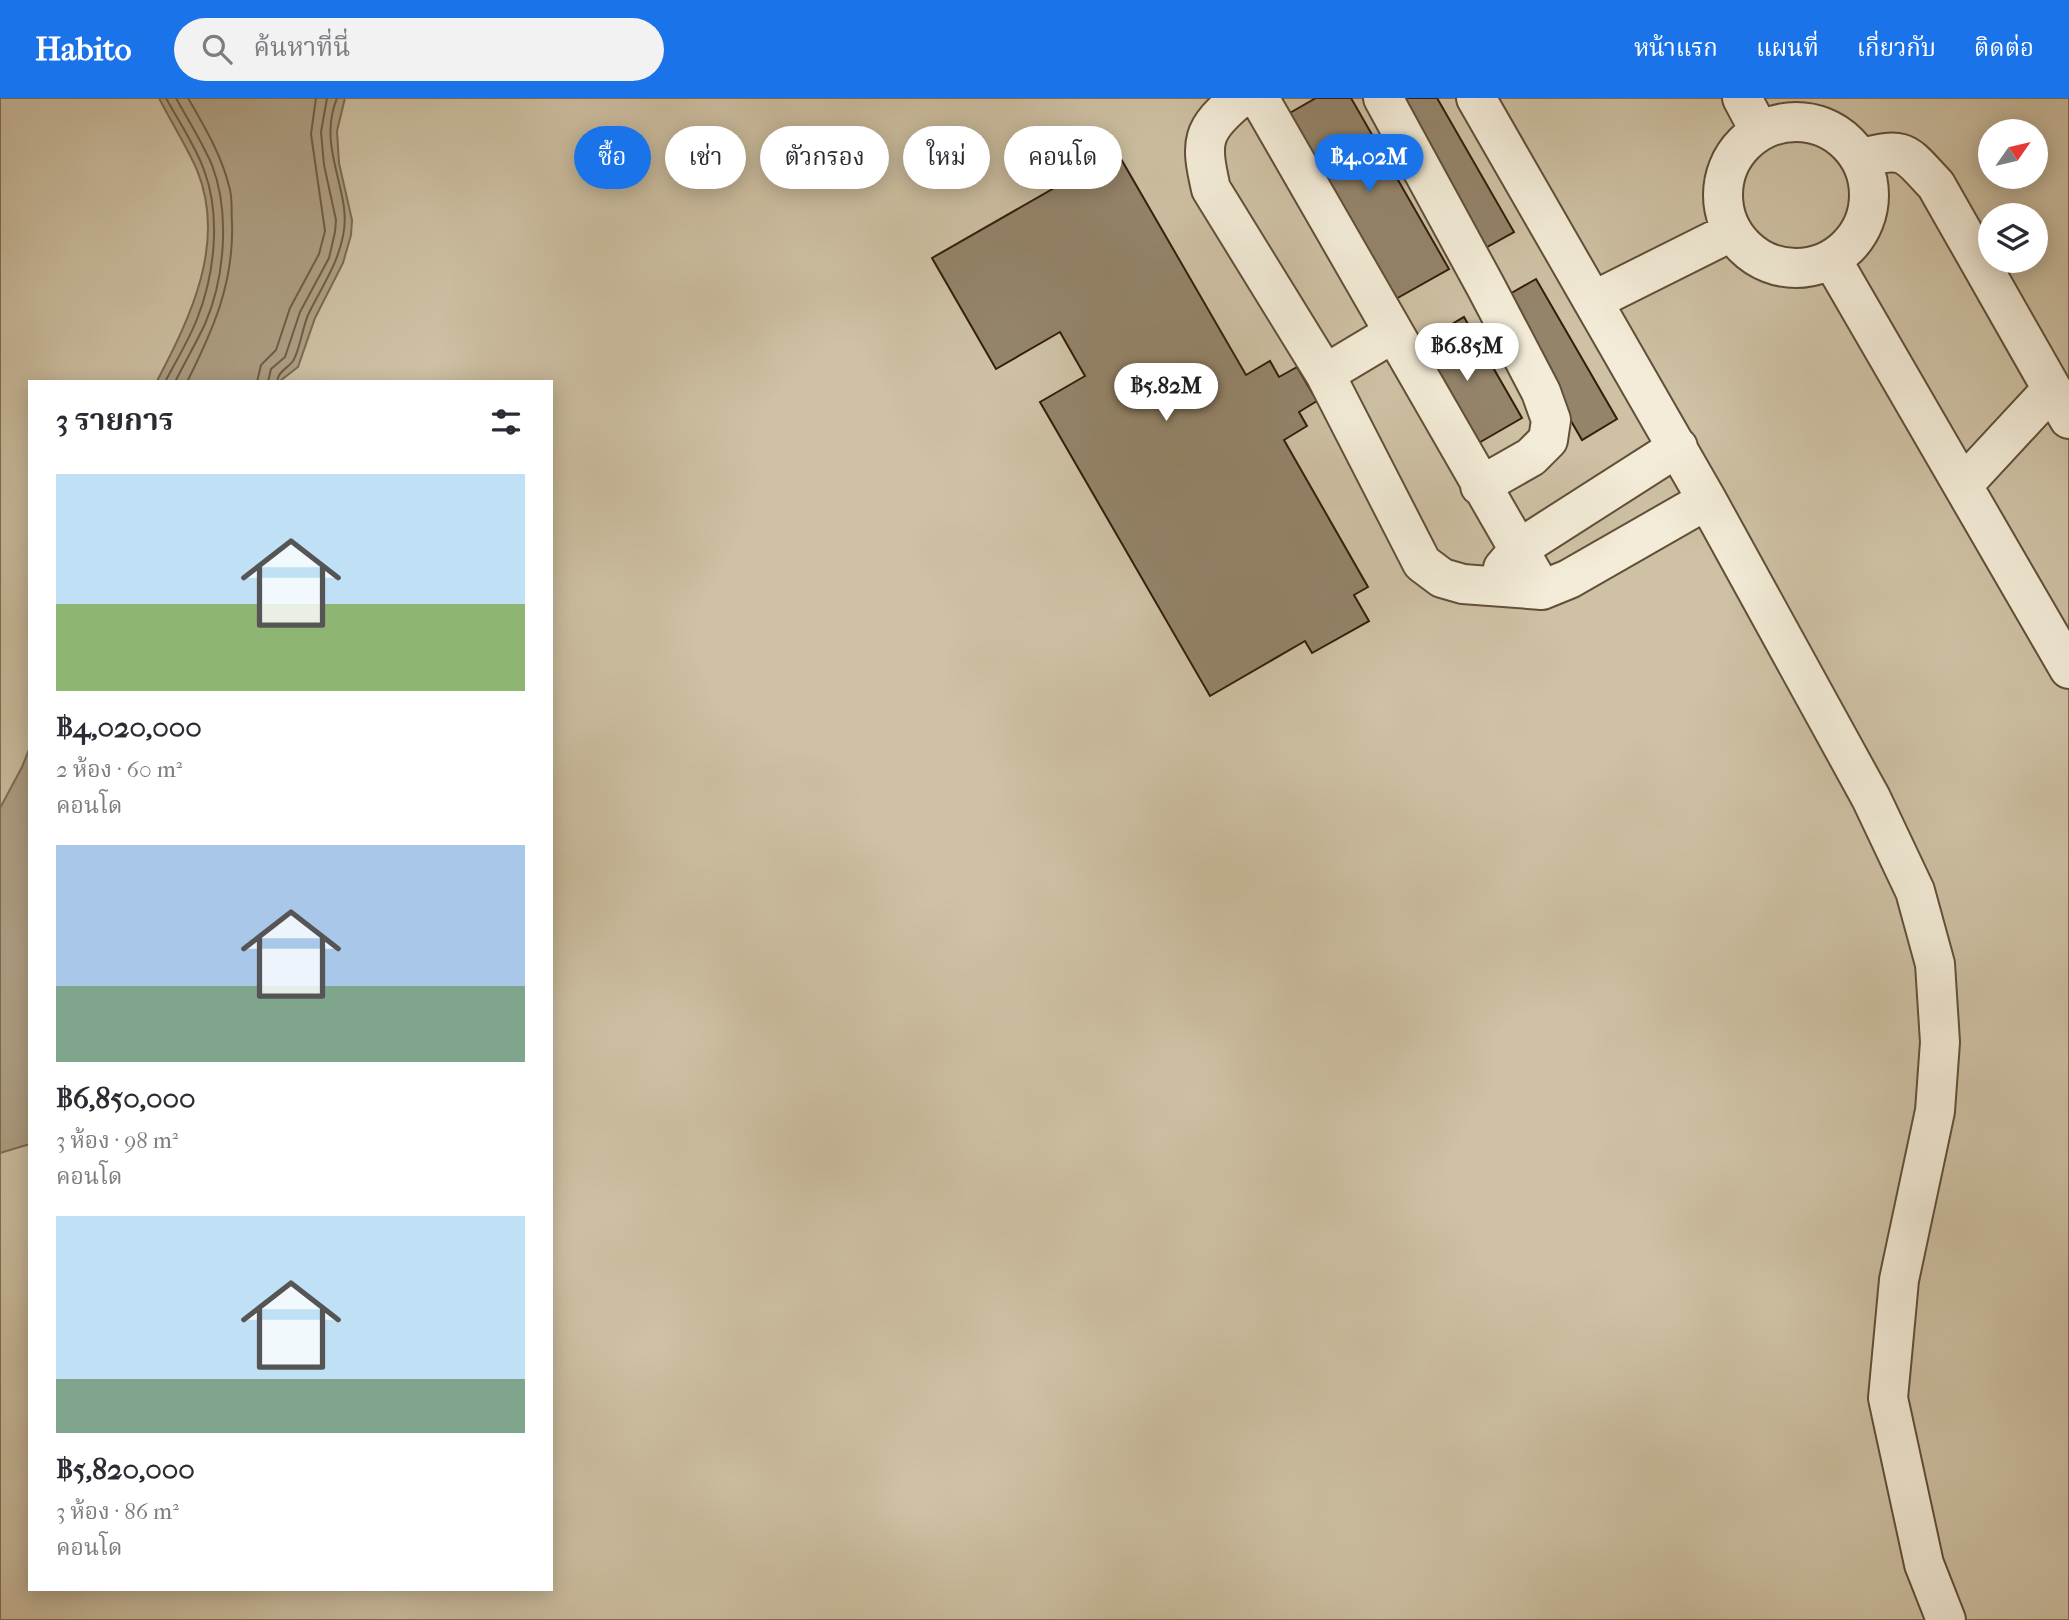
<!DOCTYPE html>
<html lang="th">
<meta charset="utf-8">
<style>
body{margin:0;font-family:"IM FELL French Canon","Noto Serif Thai",serif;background:#f2f2f3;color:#2b2b33;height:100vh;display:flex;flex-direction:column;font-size:26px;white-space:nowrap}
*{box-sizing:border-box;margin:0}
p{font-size:23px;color:#7c7c81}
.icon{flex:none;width:38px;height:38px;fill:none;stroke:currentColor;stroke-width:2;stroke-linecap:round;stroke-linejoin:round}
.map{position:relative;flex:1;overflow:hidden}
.side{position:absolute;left:28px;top:282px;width:525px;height:1211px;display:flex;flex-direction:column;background:#fff;border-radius:0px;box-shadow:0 4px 18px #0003}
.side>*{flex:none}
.guide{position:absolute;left:574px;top:28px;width:665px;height:63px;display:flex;gap:14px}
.needle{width:46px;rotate:56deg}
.controls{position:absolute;left:1978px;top:21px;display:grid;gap:14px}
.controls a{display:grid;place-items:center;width:70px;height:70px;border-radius:50%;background:#fff;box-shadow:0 4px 18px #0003;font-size:35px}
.price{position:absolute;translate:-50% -60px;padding:0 16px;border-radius:24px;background:#fff;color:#222;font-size:23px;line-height:46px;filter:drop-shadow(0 2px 4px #0008)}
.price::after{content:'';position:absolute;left:50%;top:42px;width:21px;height:16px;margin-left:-10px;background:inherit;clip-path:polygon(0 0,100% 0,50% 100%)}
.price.current{background:#1a73e8;color:#fff}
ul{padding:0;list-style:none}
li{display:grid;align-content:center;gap:14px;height:371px;padding:0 28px}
li span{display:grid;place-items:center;height:217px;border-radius:0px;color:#555}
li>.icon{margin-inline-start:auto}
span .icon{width:126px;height:126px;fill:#fffc;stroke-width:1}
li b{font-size:30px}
h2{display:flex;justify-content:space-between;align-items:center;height:84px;padding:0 28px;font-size:30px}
.tag{padding:0 24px;border-radius:32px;background:#fff;box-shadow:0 4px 18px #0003;font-size:24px;line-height:63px}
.tag.current{background:#1a73e8;color:#fff}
header{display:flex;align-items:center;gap:42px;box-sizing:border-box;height:98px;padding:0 35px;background:#1a73e8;color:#fff}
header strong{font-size:33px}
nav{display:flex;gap:38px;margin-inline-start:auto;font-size:24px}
.search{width:490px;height:63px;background:#f2f2f3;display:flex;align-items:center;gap:18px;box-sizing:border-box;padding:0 24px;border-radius:38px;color:#7c7c81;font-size:26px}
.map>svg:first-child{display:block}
.green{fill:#cec1a4;stroke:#817057;stroke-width:2;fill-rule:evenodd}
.water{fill:#ae9f84;stroke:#7d6b53;stroke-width:2}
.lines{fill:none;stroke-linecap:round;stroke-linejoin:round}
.shore{stroke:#715e47;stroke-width:2}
.building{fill:#94846a;stroke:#341e0a;stroke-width:2}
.minor-casing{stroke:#624f38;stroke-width:42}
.minor{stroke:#f3ecd8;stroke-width:38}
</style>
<header>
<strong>Habito</strong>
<div class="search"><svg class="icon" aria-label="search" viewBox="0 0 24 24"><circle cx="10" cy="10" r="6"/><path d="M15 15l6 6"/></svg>ค้นหาที่นี่</div>
<nav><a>หน้าแรก</a><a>แผนที่</a><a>เกี่ยวกับ</a><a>ติดต่อ</a></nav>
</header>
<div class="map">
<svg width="2069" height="1522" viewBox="0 0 2069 1522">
<rect width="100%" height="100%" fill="#ede2c3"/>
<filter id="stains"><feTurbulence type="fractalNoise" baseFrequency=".00286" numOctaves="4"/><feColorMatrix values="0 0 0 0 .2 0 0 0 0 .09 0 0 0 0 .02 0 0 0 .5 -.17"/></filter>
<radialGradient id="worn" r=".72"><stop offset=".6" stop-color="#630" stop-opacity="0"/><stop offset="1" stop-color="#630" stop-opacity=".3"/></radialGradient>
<path class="green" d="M0,0h2069v1522h-2069zM1990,33h45v46h-45zM1990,117h45v46h-45zM30,284h521v1207h-521z"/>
<path class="water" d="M159,0h186l-8,33 2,32 13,57 -1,15 -8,28 -28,55 -17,49 -18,14h-123c33,-63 70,-138 40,-211 -11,-25 -26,-48 -38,-72z
M30,649v397l-30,9v-345l22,-41z"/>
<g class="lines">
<path class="shore" d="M165,284c11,-21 24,-42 32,-63 18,-45 24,-104 7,-149 -9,-25 -25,-48 -38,-72
M175,284c10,-20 21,-39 30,-58 20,-46 25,-112 7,-159 -10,-23 -24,-45 -36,-67
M187,284c26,-52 47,-99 45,-159 -1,-12 1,-25 -3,-37 -8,-32 -25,-60 -41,-88
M257,284l4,-17 15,-15 14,-42 29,-54 6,-23 -14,-97 5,-36
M268,284l3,-13 14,-12 15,-45 29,-54 6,-26 1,-12 -12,-55 -3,-33 6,-34
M277,284c1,-11 10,-13 16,-21 7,-11 9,-32 15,-46 13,-27 29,-49 35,-79 10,-44 -27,-87 -6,-138"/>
</g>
<path class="building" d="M1316,0h35l98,171 -55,31 -106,-186z
M1392,0h45l77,134 -34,19z
M1117,54l129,223 24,-14 9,16 18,-10 20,34 -18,11 8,14 -23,14 84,147 -14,8 15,26 -57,32 -7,-12 -95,55 -170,-294 45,-26 -25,-44 -64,37 -64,-111z
M1536,181l81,140 -35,21 -81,-141z
M1464,219l58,101 -52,30 -58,-100z"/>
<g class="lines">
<defs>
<path id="minor" d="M1240,0c-39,32 -40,43 -29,91l114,185 97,189 20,15 21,6 79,6 27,-11 138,-79
M1259,0l283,492
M1383,0l103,189 55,105 10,28 -3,20 -17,17 -51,29
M1476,0l231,402 164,298 44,93 20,73 5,78 -5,69 -36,169 -11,118 36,166 22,56
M1742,0l17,32
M1723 97a73 73 0 1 1 146 0a73 73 0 1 1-146 0Z
M1860,60c47,-11 44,-7 76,27l133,234
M1832,162l237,409
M1593,203l138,-69
M1325,276l67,-40
M1963,387l89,-96
M1503,470l17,-20 158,-101"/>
</defs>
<use href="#minor" class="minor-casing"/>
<use href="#minor" class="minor"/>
</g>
<rect width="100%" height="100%" filter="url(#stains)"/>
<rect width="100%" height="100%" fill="url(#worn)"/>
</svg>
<div class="controls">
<a><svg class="needle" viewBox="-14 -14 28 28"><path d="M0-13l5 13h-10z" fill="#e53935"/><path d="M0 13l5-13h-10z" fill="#7c7c81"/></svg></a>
<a><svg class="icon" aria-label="layers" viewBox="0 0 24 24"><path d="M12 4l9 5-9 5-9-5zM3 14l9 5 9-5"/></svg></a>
</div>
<b class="price current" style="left:1369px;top:96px">฿4.02M</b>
<b class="price" style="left:1467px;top:285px">฿6.85M</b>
<b class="price" style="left:1166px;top:325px">฿5.82M</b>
<div class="guide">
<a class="tag current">ซื้อ</a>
<a class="tag">เช่า</a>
<a class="tag">ตัวกรอง</a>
<a class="tag">ใหม่</a>
<a class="tag">คอนโด</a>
</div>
<section class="side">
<h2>3 รายการ<svg class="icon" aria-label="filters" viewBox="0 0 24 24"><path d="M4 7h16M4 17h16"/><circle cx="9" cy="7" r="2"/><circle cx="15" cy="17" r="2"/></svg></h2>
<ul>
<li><span style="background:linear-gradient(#bfe0f5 60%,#8fb573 0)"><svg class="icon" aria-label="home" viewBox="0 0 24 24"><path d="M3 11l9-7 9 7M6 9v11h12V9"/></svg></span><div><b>฿4,020,000</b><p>2 ห้อง · 60 m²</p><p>คอนโด</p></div></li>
<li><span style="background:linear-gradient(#a9c7e8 65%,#7fa58c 0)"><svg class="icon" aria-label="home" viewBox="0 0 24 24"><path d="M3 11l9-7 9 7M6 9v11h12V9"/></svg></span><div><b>฿6,850,000</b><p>3 ห้อง · 98 m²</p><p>คอนโด</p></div></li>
<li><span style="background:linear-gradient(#bfe0f5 75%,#7fa58c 0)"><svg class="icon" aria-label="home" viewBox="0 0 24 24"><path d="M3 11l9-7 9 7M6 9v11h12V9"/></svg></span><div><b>฿5,820,000</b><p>3 ห้อง · 86 m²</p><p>คอนโด</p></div></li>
</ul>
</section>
</div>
